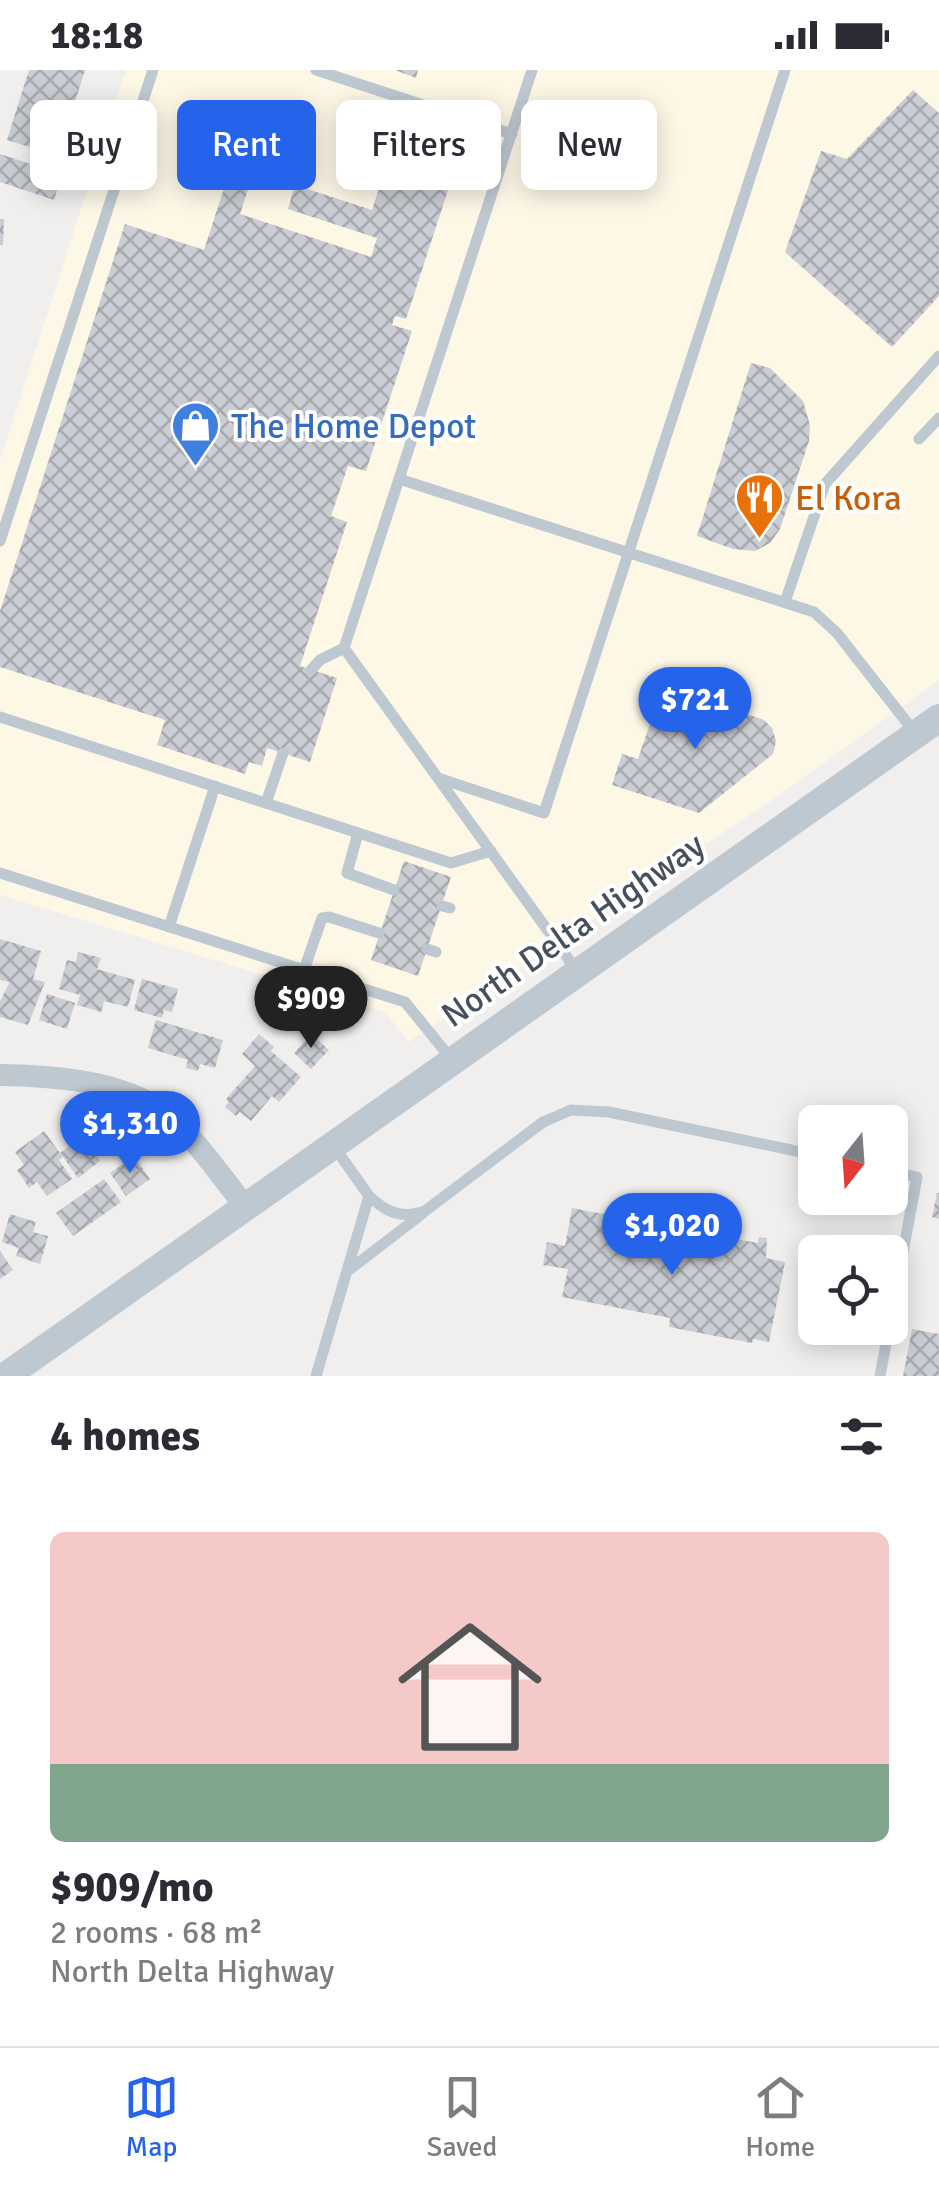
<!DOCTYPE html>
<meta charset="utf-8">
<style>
body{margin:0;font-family:Signika,sans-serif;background:#f2f2f3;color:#2b2b33;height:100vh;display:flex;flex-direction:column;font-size:38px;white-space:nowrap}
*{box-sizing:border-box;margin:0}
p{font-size:32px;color:#7c7c81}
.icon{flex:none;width:55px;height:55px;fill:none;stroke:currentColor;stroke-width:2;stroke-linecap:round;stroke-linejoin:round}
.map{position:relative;height:1306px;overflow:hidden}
.side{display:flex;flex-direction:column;background:#fff;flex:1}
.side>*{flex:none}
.top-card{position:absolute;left:30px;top:30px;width:880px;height:90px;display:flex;gap:20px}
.needle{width:65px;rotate:197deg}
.buttons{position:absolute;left:798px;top:1035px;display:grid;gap:20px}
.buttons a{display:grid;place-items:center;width:110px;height:110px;border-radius:15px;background:#fff;box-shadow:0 5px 25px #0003;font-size:50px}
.price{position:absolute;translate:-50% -85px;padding:0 22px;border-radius:35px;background:#2563eb;color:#fff;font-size:32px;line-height:65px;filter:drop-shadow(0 2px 5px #0008)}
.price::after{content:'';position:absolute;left:50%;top:60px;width:30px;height:22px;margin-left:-15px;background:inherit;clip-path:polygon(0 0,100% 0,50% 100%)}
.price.on{background:#222;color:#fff}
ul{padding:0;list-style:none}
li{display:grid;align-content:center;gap:20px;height:530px;padding:0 50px}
li span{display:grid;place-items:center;height:310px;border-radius:15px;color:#555}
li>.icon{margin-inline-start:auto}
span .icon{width:180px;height:180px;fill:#fffc;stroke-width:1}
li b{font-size:42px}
h2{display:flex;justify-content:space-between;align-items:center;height:120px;padding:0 50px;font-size:42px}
.pill{padding:0 35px;border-radius:15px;background:#fff;box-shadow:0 5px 25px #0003;font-size:35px;line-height:90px}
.pill.on{background:#2563eb;color:#fff}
.status{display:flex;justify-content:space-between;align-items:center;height:70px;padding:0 50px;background:#fff;direction:ltr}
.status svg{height:28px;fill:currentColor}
.tabs{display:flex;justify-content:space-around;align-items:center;height:140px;border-top:2px solid #e1e1e2;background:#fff;font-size:28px;color:#7c7c81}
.tabs a{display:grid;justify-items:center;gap:5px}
.tabs .on{color:#2563eb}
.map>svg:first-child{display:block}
.commercial{fill:#fdf7e6}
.building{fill:url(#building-cross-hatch)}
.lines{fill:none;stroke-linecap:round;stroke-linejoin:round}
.service{stroke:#bec8d1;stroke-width:11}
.minor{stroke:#bec8d1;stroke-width:22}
.tertiary{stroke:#bec8d1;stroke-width:28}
.labels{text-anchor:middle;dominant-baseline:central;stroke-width:8;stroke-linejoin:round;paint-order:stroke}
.shop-label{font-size:35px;fill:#366cbe;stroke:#fff;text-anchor:start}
.food-label{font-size:35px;fill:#c56008;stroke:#fff;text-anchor:start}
.street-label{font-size:35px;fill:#45505c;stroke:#fff}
</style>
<div class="status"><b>18:18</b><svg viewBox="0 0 49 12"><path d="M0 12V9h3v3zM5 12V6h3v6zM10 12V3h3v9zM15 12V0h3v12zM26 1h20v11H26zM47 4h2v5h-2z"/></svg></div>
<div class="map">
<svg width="939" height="1306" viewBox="0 0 939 1306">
<defs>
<pattern id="building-cross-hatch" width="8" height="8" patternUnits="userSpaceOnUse" patternTransform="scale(2.5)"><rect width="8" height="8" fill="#cacdd3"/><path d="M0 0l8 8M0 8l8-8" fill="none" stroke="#a6a9ae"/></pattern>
</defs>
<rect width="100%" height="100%" fill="#f1eeee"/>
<path class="commercial" d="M126,0h813v610l-167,120 -363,242 -24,-30 -385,-117v-435z"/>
<path class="building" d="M29,0h56l-27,86 -51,-16z
M395,0h23l-2,8z
M913,20l26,23v183l-47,51 -107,-95 36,-101 26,8z
M0,84l62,20 -8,26 -54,-18z
M386,97l63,20 -43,132 -11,-3 -3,9 20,6 -46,140 -18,-5 -17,50 16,6 -47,144 37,12 -27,84 -43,-14 -5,18 -13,-4 -4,12 -88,-29 8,-25 -165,-53v-56l125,-387 79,26 26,-80 22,7 -12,37 131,43 6,-19 -89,-29 7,-24 77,25z
M0,149h4l-1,26h-3z
M751,293l19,5 33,33 7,24 -1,16 -29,88 -10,14 -15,8 -22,-2 -36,-13z
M663,615l101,35 8,8 4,13 -3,13 -74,59 -87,-28 10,-31 16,5z
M404,791l47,16 -33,99 -47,-16z
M0,869l41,12 -8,28 12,3 -17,43 -28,-8v-16l10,-19 -10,-2z
M78,882l23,6 -4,11 38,11 -7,27 -24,-6 -3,11 -24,-7 3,-10 -21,-6 8,-29 9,2z
M142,909l36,10 -6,23 -8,-2 -2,8 -28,-8z
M47,924l28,9 -8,26 -28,-9z
M156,950l67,20 -8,28 -15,-4 -2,7 -12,-3 2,-8 -40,-12z
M259,964l15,13 -3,4 30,26 -22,25 -7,-6 -21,25 -11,-9 -4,4 -11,-9 4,-5 -3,-3 29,-33 -13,-12z
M311,964l18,16 -18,19 -17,-16z
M44,1061l16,22 23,-17 17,25 -22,17 -15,-21 -4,3 13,19 -25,17 -10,-14 -8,6 -12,-18 7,-5 -9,-13z
M134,1086l16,23 -24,17 -16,-23z
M104,1109l17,23 -48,34 -17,-23z
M937,1123h2v26l-7,-2z
M572,1138l37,7 -3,13 106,20 2,-13 44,8 1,-6 8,1 -1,20 19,4 -16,80 -16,-3 -1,4 -83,-16 1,-9 -108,-21 6,-28 -25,-4 4,-23 18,4z
M10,1144l26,8 -3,10 15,4 -8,28 -24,-8 3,-8 -17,-6z
M0,1181l13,19 -13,9z
M912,1259l27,5v42h-36z"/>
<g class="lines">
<path class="service" d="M316,0l196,64
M532,0l-188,578 233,323
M919,369l20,-21
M399,409l415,133 23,21 79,101
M0,471l153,-471
M785,532l40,-118 114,-128
M311,600l9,-10 24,-12
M0,647l451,146 40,-12
M438,708l106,35 241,-743
M266,733l17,-50
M358,763l-11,40 47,17
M0,803l405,129 48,59
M442,836l8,2
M169,857l46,-141
M427,879l9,3
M304,900l18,-52 7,-1 50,16
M890,1101l27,6 -27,145
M369,1126c18,17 33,23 56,15l118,-89 28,-12 38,2 206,43
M349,1200l73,-56
M316,1306l53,-180 -36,-51
M880,1306l9,-48"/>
<path class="minor" d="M0,1005c52,1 122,5 165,38 31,25 56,64 81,94"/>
<path class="tertiary" d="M6,1306l933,-658"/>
</g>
<defs>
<symbol id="shop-pin" viewBox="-11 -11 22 30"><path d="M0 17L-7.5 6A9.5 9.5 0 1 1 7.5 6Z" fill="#3f7fe0" stroke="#fff"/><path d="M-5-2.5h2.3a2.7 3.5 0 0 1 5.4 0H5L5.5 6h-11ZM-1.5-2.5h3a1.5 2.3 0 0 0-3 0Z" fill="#fff"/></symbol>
<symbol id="restaurant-pin" viewBox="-11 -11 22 30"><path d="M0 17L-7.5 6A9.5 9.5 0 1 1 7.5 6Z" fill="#e8710a" stroke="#fff"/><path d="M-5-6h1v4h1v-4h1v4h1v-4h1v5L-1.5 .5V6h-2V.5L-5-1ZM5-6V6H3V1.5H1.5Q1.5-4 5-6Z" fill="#fff"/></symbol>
</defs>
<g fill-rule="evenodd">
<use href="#shop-pin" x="168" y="328" width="55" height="75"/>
<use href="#restaurant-pin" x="732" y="400" width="55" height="75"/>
</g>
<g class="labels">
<g class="shop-label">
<text x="231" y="356">The Home Depot</text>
</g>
<g class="food-label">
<text x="795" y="428">El Kora</text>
</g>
<g class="street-label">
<text transform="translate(573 860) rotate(-35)">North Delta Highway</text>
</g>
</g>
</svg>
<div class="buttons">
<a><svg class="needle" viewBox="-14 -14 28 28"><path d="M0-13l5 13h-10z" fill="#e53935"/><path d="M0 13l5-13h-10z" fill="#7c7c81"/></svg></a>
<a><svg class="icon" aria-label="locate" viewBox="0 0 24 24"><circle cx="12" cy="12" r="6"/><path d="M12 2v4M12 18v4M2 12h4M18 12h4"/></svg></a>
</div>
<b class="price" style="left:695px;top:682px">$721</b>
<b class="price on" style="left:311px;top:981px">$909</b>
<b class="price" style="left:130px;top:1106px">$1,310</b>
<b class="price" style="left:672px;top:1208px">$1,020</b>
<div class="top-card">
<a class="pill">Buy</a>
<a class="pill on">Rent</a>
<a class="pill">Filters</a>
<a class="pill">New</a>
</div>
</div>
<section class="side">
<h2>4 homes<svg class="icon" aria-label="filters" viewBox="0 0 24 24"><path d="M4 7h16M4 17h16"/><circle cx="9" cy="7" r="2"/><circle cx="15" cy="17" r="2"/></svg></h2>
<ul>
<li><span style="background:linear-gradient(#f6c9c9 75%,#7fa58c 0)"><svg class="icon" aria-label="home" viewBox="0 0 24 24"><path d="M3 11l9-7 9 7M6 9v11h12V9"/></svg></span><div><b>$909/mo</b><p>2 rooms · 68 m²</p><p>North Delta Highway</p></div></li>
</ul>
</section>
<nav class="tabs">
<a class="on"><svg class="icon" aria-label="map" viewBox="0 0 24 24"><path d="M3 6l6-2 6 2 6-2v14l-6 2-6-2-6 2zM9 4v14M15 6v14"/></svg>Map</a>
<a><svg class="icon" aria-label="saved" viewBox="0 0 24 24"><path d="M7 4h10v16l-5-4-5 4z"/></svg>Saved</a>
<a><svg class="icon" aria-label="home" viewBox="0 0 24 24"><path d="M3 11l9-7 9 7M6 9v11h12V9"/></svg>Home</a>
</nav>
